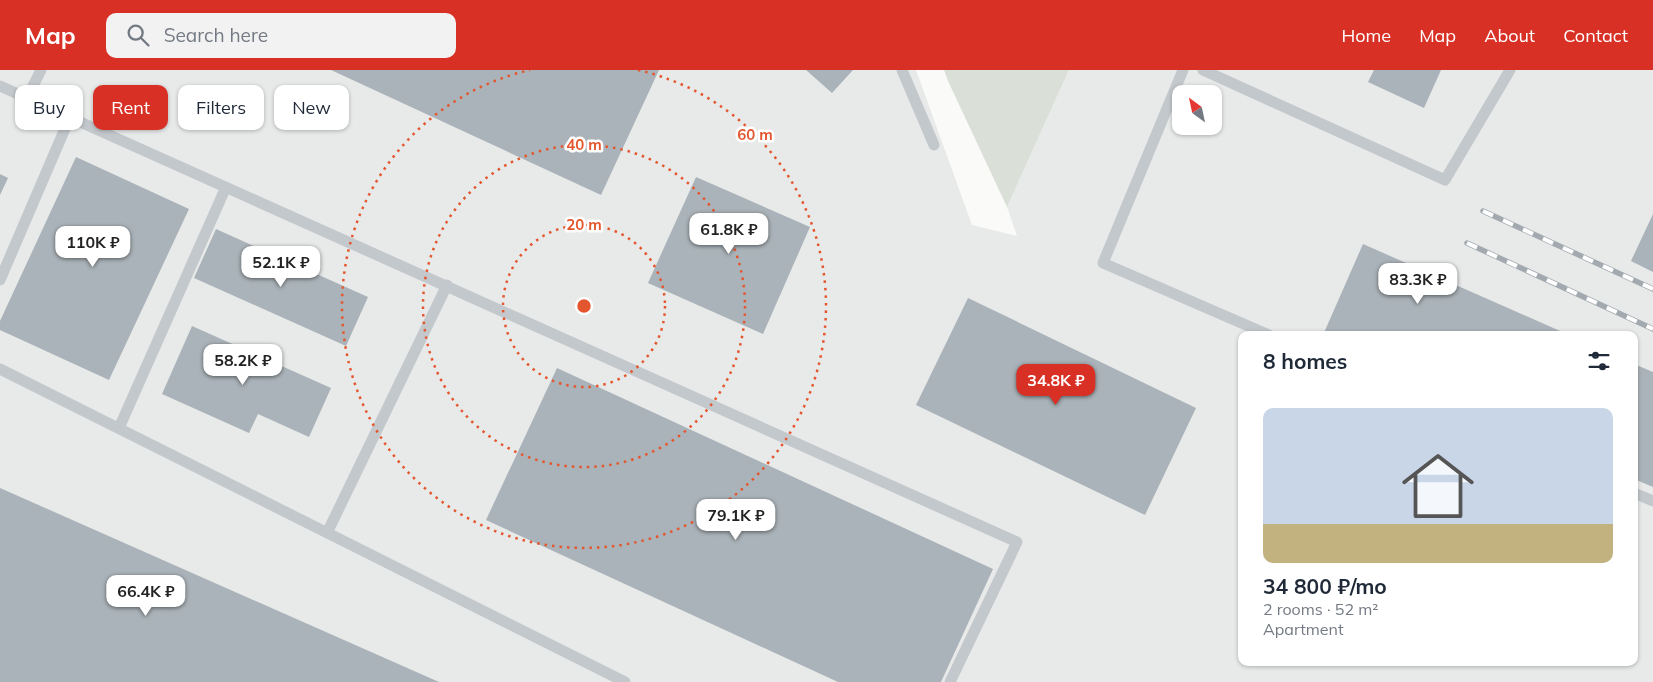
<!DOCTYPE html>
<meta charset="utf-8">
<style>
body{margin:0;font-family:Mulish,sans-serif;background:#f2f2f3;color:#1f2937;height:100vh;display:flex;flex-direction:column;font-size:19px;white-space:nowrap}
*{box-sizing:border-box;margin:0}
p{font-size:16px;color:#747a83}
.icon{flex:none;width:28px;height:28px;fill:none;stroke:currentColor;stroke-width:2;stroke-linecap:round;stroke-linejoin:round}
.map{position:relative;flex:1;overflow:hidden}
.sheet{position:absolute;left:1238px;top:261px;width:400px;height:335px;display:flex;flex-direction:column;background:#fff;border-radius:10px;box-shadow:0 1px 4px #0004}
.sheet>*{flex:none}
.top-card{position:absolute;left:15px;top:15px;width:475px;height:45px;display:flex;gap:10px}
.needle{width:32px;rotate:327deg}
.fabs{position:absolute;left:1172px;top:15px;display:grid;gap:10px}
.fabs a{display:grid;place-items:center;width:50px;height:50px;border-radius:10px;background:#fff;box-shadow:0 1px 4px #0004;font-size:25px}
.price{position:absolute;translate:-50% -42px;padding:0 11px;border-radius:10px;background:#fff;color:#222;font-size:16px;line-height:32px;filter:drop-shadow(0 1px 2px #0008)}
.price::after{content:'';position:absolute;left:50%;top:30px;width:15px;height:11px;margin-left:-8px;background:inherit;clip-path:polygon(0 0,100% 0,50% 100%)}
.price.active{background:#d93025;color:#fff}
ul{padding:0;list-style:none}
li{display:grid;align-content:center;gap:10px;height:265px;padding:0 25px}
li+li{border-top:1px solid #e0e1e3}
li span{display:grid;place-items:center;height:155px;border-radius:10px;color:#555}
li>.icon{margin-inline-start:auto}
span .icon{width:90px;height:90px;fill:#fffc;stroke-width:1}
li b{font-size:21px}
h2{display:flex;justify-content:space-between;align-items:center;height:60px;padding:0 25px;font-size:21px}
.pill{padding:0 18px;border-radius:10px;background:#fff;box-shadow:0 1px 4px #0004;font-size:18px;line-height:45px}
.pill.active{background:#d93025;color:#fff}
header{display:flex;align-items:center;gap:30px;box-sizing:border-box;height:70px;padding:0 25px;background:#d93025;color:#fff}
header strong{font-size:24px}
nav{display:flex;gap:28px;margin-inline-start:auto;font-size:18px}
.search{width:350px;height:45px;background:#f2f2f3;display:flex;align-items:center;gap:12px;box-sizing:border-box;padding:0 18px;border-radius:10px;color:#747a83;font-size:19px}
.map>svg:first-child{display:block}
.built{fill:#e8e9e9;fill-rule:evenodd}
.green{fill:#dadfd7}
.building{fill:#aab3b9}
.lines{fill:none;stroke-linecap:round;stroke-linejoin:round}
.service{stroke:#c3c8cc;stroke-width:11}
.rail-casing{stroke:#a2aab0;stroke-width:5.5}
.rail{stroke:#fff;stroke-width:4;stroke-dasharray:11;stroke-linecap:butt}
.ring{fill:none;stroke:#e4572e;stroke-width:2.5;stroke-dasharray:2.5 5}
.centre{fill:#e4572e;stroke:#fff;stroke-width:2.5}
.ring-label{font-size:15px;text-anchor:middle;font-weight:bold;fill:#e4572e;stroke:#fff;stroke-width:5;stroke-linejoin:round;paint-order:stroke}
</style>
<header>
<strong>Map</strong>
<div class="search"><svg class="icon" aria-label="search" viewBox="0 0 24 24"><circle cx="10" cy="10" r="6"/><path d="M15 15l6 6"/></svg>Search here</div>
<nav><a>Home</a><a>Map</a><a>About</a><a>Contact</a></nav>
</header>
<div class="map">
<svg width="1653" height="612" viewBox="0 0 1653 612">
<rect width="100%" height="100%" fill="#fafaf8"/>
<path class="built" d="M0,0h916l56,155 45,11 -10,-29 62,-137h584v612h-1653zM1181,24h33v32h-33zM1241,265h393v327h-393z"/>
<path class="green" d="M944,0h125l-62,137 -59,-126z"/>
<path class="building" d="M331,0h328l-58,125z
M806,0h47l-21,23z
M1374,0h67l-17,38 -56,-26z
M76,87l113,52 -80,171 -109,-50v-9z
M0,104l8,4 -8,17z
M696,107l114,50 -47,107 -115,-51z
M1653,144v58l-22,-11z
M216,159l152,68 -22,49 -152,-68z
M1363,174l206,91h-246z
M968,228l228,110 -51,107 -229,-110z
M192,256l139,62 -22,49 -51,-23 -9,19 -87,-39z
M1634,294l19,8v115l-19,-8z
M557,298l436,201 -52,113h-103l-352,-162z
M0,418l439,194h-439z"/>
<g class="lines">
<path class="service" d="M902,0l32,75
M1183,0l-80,193 166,72
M1203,0l242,110 65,-110
M0,16l1017,456 -67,140
M27,28l14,-28
M0,210l70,-163
M0,299l625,313
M119,358l107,-241
M1634,423l19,8
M327,463l120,-248"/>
<defs>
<path id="rail" d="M1483,141l170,78
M1467,173l186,86"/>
</defs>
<use href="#rail" class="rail-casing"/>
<use href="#rail" class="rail"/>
</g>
<g class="ring">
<circle cx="584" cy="236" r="81"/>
<circle cx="584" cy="236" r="161"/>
<path d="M638 0A242 242 0 1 1 530 0"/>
</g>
<circle cx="584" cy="236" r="8" class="centre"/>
<g class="ring-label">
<text x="755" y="70">60 m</text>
<text x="584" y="80">40 m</text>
<text x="584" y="160">20 m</text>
</g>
</svg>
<div class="fabs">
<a><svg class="needle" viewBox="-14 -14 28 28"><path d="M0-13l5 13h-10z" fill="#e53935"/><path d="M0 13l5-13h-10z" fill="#747a83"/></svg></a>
</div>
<b class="price" style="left:729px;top:185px">61.8K ₽</b>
<b class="price" style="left:93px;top:198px">110K ₽</b>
<b class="price" style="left:281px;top:218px">52.1K ₽</b>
<b class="price" style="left:1418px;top:235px">83.3K ₽</b>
<b class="price" style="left:243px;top:316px">58.2K ₽</b>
<b class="price active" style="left:1056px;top:336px">34.8K ₽</b>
<b class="price" style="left:736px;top:471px">79.1K ₽</b>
<b class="price" style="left:146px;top:547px">66.4K ₽</b>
<div class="top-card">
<a class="pill">Buy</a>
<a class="pill active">Rent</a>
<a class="pill">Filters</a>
<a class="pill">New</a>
</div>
<section class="sheet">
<h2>8 homes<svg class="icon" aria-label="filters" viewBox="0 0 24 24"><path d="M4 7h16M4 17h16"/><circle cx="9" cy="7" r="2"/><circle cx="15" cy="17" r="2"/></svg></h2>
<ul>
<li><span style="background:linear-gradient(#c9d6e8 75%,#c2b280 0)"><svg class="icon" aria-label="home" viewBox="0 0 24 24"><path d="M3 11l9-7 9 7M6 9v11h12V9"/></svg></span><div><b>34 800 ₽/mo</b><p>2 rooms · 52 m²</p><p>Apartment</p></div></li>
</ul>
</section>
</div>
